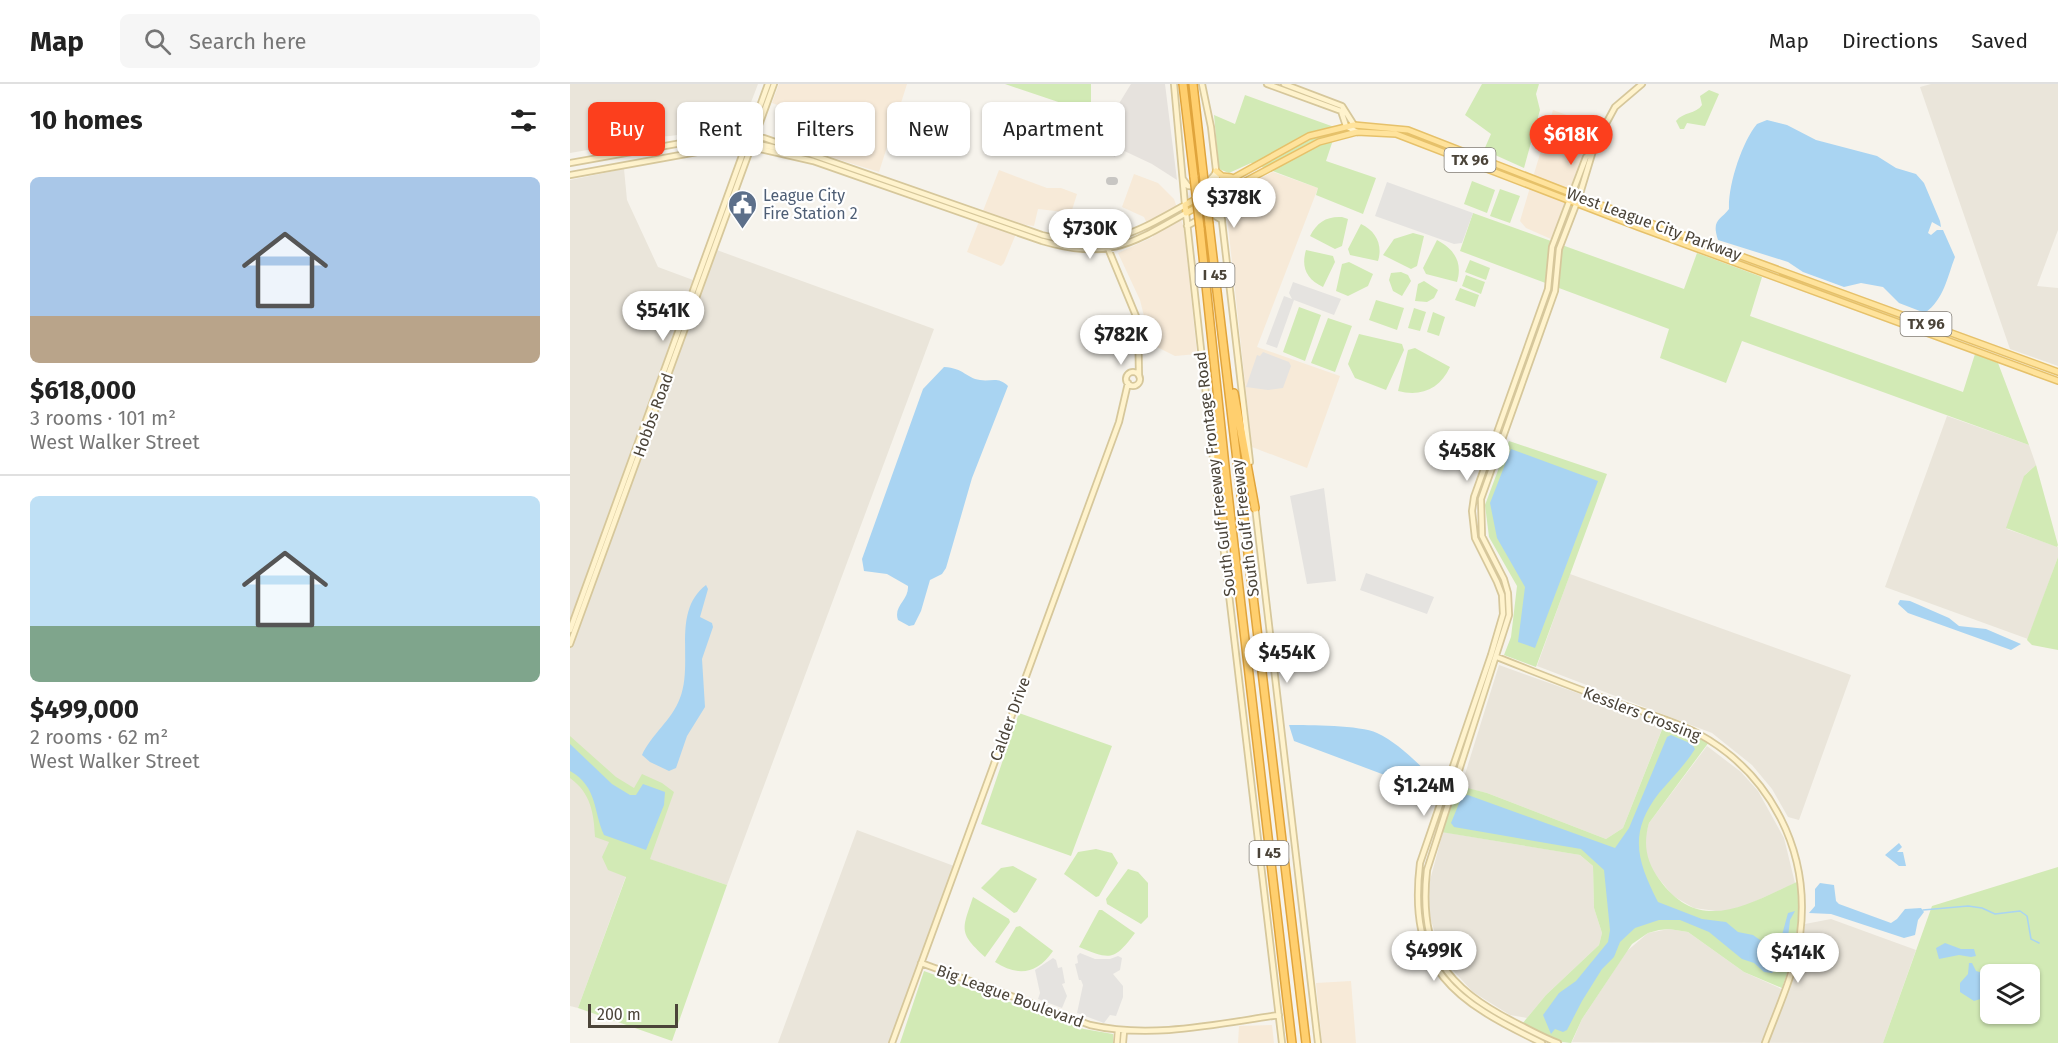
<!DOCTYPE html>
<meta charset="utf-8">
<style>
body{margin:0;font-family:"Fira Sans",sans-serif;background:#f6f6f6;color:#222;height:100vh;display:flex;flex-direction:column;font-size:22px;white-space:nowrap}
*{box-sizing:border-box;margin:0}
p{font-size:20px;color:#767676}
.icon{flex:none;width:33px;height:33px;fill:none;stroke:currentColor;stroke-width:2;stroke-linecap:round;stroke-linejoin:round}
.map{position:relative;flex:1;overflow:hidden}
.details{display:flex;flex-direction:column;background:#fff;width:570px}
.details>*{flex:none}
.banner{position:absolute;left:18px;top:18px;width:570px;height:54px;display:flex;gap:12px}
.buttons{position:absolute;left:1410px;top:880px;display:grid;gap:12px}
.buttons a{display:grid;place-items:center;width:60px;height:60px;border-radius:9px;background:#fff;box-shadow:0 2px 4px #0004;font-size:30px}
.scale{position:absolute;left:18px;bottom:15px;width:90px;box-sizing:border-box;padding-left:6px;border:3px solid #4b4439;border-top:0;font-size:16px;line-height:21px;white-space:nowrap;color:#4b4439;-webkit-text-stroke:4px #fff;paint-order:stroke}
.price{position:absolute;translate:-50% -51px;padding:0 14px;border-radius:21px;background:#fff;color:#222;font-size:20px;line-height:39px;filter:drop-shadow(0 2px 3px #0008)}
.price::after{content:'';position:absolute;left:50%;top:36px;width:18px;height:14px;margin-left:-9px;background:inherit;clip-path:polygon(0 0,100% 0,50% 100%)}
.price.on{background:#fc3f1d;color:#fff}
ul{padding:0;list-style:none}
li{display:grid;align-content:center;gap:12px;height:318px;padding:0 30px}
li+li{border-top:2px solid #e0e0e0}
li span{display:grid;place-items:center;height:186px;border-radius:9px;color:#555}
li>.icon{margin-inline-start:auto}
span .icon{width:108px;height:108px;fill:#fffc;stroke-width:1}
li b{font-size:26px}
h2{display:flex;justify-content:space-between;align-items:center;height:72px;padding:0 30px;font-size:26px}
.chip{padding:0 21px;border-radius:9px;background:#fff;box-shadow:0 2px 4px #0004;font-size:21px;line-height:54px}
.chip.on{background:#fc3f1d;color:#fff}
header{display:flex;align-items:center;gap:36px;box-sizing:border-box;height:84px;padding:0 30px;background:#fff;border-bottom:2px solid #e0e0e0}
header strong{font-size:28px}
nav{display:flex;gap:33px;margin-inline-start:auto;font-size:21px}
.search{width:420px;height:54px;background:#f6f6f6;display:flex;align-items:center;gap:15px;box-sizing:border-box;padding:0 21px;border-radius:9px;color:#767676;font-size:22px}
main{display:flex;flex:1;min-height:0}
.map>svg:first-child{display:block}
.residential{fill:#eae5da}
.commercial{fill:#f7ead8}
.industrial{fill:#e6e2dd}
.green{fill:#d2eab5;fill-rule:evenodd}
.parking{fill:#e5e3e0}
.water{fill:#a9d4f2}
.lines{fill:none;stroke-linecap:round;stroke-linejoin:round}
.stream{stroke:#a9d4f2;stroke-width:1.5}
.taxiway{stroke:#c8c6c3;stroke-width:8}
.secondary-casing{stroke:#d6c79b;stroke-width:8}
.primary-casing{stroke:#e6c16a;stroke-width:8}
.highway-casing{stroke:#e0a43c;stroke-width:10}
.secondary{stroke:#fff3cd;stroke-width:4.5}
.primary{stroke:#ffe39c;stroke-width:5}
.highway{stroke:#ffcf6e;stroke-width:7}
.highway-bridge-casing{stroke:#e0a43c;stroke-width:10;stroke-linecap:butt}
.highway-bridge{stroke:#ffcf6e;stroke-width:7}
.labels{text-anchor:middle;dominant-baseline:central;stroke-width:4.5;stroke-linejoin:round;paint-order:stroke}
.shield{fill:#fff;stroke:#817c74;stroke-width:1.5}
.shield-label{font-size:15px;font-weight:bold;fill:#4b4439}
.service-label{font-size:16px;fill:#4e5e75;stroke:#fff;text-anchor:start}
.street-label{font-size:16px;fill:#4b4439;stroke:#fff}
</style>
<header>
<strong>Map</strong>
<div class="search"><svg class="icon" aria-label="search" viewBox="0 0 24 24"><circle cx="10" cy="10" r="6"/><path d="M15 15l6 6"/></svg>Search here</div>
<nav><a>Map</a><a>Directions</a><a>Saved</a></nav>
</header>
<main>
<section class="details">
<h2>10 homes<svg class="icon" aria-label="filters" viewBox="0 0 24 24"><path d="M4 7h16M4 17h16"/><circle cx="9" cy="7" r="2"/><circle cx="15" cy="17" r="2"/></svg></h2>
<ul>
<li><span style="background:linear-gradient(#a9c7e8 75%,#b9a48a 0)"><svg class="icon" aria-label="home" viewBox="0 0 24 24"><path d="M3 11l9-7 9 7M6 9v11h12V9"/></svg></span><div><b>$618,000</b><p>3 rooms · 101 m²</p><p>West Walker Street</p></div></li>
<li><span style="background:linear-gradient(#bfe0f5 70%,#7fa58c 0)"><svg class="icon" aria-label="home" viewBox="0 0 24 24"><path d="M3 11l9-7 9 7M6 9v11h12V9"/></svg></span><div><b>$499,000</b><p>2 rooms · 62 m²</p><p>West Walker Street</p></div></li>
</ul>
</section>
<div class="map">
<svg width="1488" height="959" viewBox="0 0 1488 959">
<rect width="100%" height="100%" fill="#f6f3ec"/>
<path class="residential" d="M0,0h188l-16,42 -72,10 -51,3 -20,9 -29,5z
M1361,0h127v146l-21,56 21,2v78l-48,-17 -90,-262z
M54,85l3,31 31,67 35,13 -112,310 8,2 125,-343 220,80 -207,556 -93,-31 -56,154 -8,-2v-826z
M1377,332l82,29 7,20 -11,10 -18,54 51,18v10l-30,82 -143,-52z
M1000,490l281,101 -52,145 -11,-3 -16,-28 -20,-24 -40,-32 -175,-67z
M929,581l165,59 -41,104 -17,11 -119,-46 -26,-6z
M1137,662l34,26 17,19 26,47 11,45 -48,22 -24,7 -29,-4 -21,-12 -22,-27 -5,-15 -1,-17 4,-14z
M287,746l97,36 -65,177h-111z
M873,748l137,23 13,11 1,42 8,25 -3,12 -53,50 -19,23 -17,-3 -37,-23 -25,-27 -8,-16 -11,-35v-30z
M1261,835l85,31 -33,93 -311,-1 10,-23 45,-68 21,-18 21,-4 19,3 56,40 42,19 19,-67z"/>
<path class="commercial" d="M209,0h128l-28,88 -61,-19 -21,-10 10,-28 -35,-12z
M983,26l41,15 -43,114 -25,-11 -6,-7z
M429,86l48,18h14l16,6 -5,16 -8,2 -26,-3 -4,17 -14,-2 -16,39 -3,3 -34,-14z
M703,88l45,16 -61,159 83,29 -33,92 -55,-21 -27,-250z
M564,90l24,9 16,16 10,29 13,126 -22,2 -24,-12 -11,-44 -22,-47 35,-16 -9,-20 -22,-10z
M781,897l5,62h-34l-6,-60z
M702,941l2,18h-36l1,-17z"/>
<path class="industrial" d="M561,0h34l12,96 -25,-16 -34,-16 -3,9 -10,-5 -1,-24z"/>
<path class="green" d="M435,0h86v29z
M912,0h57l-3,10 4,16 -16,58 -40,-18 7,-16 -26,-19z
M1139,6l10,4 -14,32 -18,-3 -3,6h-4l-4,-8c7,-9 20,-7 26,-16l-2,-9z
M675,11l92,33 -11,33 50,17 -13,36 -47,-19 2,-7 -67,-25 -22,10 -10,-4 -5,-54 21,9z
M902,97l23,9 -8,23 -23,-9z
M930,105l20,7 -10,27 -20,-7z
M903,129l211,76 13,-36 65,24 -12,39 213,76 12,-38 23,9 31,82 -287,-104 -16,42 -66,-25 9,-29 -209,-78z
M772,133l6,2 -6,27 -7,3 -25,-13c7,-14 17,-20 32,-19z
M791,140c15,7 22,21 17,37l-28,-6 -2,-6z
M843,149l11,3 -7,30 -6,3 -28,-14 11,-16z
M867,156c17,9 26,22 20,42l-31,-8 -3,-6z
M736,166l27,6 2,6 -12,25c-17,-8 -22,-20 -17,-37z
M900,176l20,8 -4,12 -21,-8z
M779,178l24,12 -5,12 -20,10 -12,-5 6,-27z
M831,188l7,3 3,6 -9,15 -9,-5 -4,-11 2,-7z
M896,191l19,7 -4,12 -19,-8z
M854,197l14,9 -4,8 -7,4 -12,-1 3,-17z
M890,204l19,7 -4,12 -20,-7z
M806,216l28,8 -7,22 -28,-10z
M729,223l22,8 -16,46 -22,-9z
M844,224l12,4 -6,19 -12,-3z
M863,228l12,5 -6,19 -12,-4z
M758,234l24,8 -17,46 -24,-9z
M789,250l43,10 2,6 -18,40 -31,-12 -7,-14z
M845,264l35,19c-10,22 -29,30 -52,24l10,-41z
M939,357l98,33 -71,193 -32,-12 7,-18 6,-51 -28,-49 -4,-32z
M1466,381l22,80 -1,2 -51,-19 18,-52z
M1488,473v93l-26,-5 -5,-5z
M449,629l93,33 -41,110 -90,-32z
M1095,638l44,20 -60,81c-6,21 -3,38 10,56 41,58 90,24 140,2 2,39 -4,71 -17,107l-38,-16 -56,-40 -19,-3 -10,1 -11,3 -16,11 -50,75 -11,24 -16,-2 -33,-17 24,-29 53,-50 3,-12 -8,-25 -1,-42 -13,-11 -139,-23 15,-47 31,8 119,46 17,-11z
M0,652l46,41 18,11 8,-14 20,9 12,9 -24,67 77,26 -55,156 -94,-33 48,-131 -18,-7 -6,-13 7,-15 -14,-5c-1,-23 -4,-44 -25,-59z
M526,765l16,4 6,10 -19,33 -3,1 -32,-23 14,-22z
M443,782l24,13 -20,33 -3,1 -33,-25 20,-20z
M1488,783v176h-175l49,-137zM1420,891h40v39h-40z
M558,785l10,3 10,11v34l-7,7 -34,-20 -1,-5z
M403,813l36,22 1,3 -25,35c-27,-25 -23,-27 -12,-60z
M529,826h3l33,23c-21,28 -24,27 -56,14z
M450,842l33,25c-16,23 -35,26 -58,11l21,-35z
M354,887l160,58 29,5v9h-213z"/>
<path class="parking" d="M817,98l86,31 -11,30 -8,1 -79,-28z
M723,198l48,17 -7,16 -40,-15 -17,48 -11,-4 18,-48 8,3 -3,-6z
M693,268l26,10 2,4 -8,22 -15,2 -22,-3 11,-32 3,1z
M754,404l12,93 -29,3 -17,-88z
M796,489l68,24 -7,17 -67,-24z
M510,869l15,6h15l8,-3 4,2 -2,12 -7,4 10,12v11l-7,19 -6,-1 -6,8 -27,-10 6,-28 -2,-5h-2l-4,-16 3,-1 -1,-7z
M483,874l3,2 2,8 4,-1 3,16 -3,1 5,12 -5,12 -24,-9 2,-6 -5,-23z"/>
<path class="water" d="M1197,36l20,5 29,15 61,16 19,12 20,6 8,9 16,38 1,6 -9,-5 -4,11 3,2 6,-5h6l12,27c-8,21 -11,42 -30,56l-26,-10 -16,-16 -22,-4 -17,4 -41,-15 -15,-10 -70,-22c-7,-21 3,-20 11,-31 -1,-24 13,-67 28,-85z
M374,283c20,1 22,11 36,13 11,2 18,-4 28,6l-36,92 -26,90 -4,6 -12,6 -9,31 -7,14 -5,1 -11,-6c-5,-14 11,-20 10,-34l-21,-12 -23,-3 -2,-12 61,-170z
M941,365l87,32 -63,167 -17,-6 7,-55 -28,-49 -7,-35z
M136,501l2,4 -8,28 12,6 1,4 -11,32 3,48 -18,29 -11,32 -7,3 -19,-9 -8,-7c9,-20 30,-35 38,-57 14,-36 -9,-86 26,-113z
M1330,516l10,1 39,17 10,8 27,3 35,15 -10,6 -103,-37 -10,-9z
M719,641c20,0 71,0 88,8 23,11 44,33 61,51v5l-8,3 -136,-51z
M1101,651l21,9 3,5c-10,16 -24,30 -36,44 -31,40 -22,68 -1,109l44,17 24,3 12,10 15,3 10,7h6l13,-7 6,-22 7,-2 -5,9 -2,17 -8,13 -2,17 -6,6 -8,-1 -10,-9 -12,-4 -33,-27 -29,-12h-21l-24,8 -15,14 -6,15 -12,12 -20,32 -15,29 -4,2 -8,-3 -4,5 -8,-19 16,-22 17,-12 32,-39 2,-12 -6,-60 -23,-21 -127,-22 -3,-4 11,-27 6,-1 147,53 14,-20 38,-91z
M0,660l42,40 18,11h6l7,-11 22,8 -1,13 -18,45 -42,-15c-11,-24 -6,-48 -34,-64z
M1329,759l3,4 -5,5h6l3,14h-7l-14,-11z
M1250,799l14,2 2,16 3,3 52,19 6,-4 8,-10 16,-1 3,4 -6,8 -3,15 -11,3 -73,-24 -22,-1 6,-7v-17z
M1375,859l16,6h13l2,7 -5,1 -12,-2 -20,4 -3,-11z
M1399,879h3l4,8 14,4v21l-16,5 -14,-9v-9l8,-9z"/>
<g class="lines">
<path class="stream" d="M1353,826l45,-4 14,2 13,6 25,-3 7,5 4,23 8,4"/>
<path class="taxiway" d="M540,97h4"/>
<defs>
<path id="secondary" d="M632,0l9,43 39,335
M697,0l74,27 5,15 11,6
M714,0l58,22 12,19
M183,59l47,10
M120,67l29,-9 30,-1
M0,79l145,-26 49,1 278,97c62,16 90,0 143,-30l-11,-121
M0,91l138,-25 43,-3 62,14 229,80c65,19 88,4 144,-28l32,291
M613,95l5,7c11,1 23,-4 28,-14
M617,142l23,-13 12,7
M535,157l33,80 1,55
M556 295a7 7 0 1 1 14 0a7 7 0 1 1-14 0Z
M685,422l63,537
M651,443l61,516
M0,546l198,-546
M0,560l204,-560
M927,573c35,14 70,28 106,41 31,12 65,20 94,35 74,40 114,119 103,202 -5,37 -22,73 -35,108
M351,879l169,62c61,14 127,-1 189,-10
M322,959l227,-621 9,-39
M547,959l1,-13
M553,959l1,-12
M972,959c-87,-42 -135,-73 -122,-180l71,-208 12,-41 -1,-19 -5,-13 -22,-44 -3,-27 2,-14 74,-208 4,-42 34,-90 6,-5
M988,959c-14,-5 -28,-13 -42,-20 -71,-36 -98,-72 -89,-153l82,-255 -1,-22 -4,-14 -22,-43 -1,-37 74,-208 4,-42 20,-52 16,-53 20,-37 27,-23"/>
<path id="primary" d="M646,87l6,5 9,1
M1488,288l-465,-170 -185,-72 -54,-5 -45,11 -124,69 1,8 133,-71 38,-10 39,2 242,93 420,154"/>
<path id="highway" d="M613,0l11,93
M623,0l10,88
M639,140l97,819
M630,144l27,257 65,558
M664,309l21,115
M644,328l9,106 -2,11"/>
</defs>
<use href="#secondary" class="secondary-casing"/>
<use href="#primary" class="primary-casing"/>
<use href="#highway" class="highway-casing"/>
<use href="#secondary" class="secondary"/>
<use href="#primary" class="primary"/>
<use href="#highway" class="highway"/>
<defs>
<path id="highway-bridge" d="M633,88l6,52
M624,93l6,51"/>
</defs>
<use href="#highway-bridge" class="highway-bridge-casing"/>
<use href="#highway-bridge" class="highway-bridge"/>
</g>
<defs>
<symbol id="civic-pin" viewBox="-11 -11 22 30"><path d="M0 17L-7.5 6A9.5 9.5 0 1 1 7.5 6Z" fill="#5c6f8a" stroke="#fff"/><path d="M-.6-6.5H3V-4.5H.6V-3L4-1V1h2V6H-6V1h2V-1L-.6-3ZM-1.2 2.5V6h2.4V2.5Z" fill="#fff"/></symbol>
</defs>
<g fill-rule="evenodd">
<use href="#civic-pin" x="156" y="104" width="33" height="45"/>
</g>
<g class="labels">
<g class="shield">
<rect x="874.5" y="64" width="51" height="24" rx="4.5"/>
<rect x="625.5" y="179" width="39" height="24" rx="4.5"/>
<rect x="1330.5" y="228" width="51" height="24" rx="4.5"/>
<rect x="679.5" y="757" width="39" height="24" rx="4.5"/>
</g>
<g class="shield-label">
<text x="900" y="76">TX 96</text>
<text x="645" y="191">I 45</text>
<text x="1356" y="240">TX 96</text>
<text x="699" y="769">I 45</text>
</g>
<g class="service-label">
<text x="193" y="111">League City<tspan x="193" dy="18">Fire Station 2</tspan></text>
</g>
<g class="street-label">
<text transform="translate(1084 140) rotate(20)">West League City Parkway</text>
<text transform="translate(83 331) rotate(-70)">Hobbs Road</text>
<text transform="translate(645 390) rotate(-97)">South Gulf Freeway Frontage Road</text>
<text transform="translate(675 444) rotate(-97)">South Gulf Freeway</text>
<text transform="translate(1072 630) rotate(21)">Kesslers Crossing</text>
<text transform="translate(440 635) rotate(-70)">Calder Drive</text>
<text transform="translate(440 912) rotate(20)">Big League Boulevard</text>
</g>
</g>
</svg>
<div class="buttons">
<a><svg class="icon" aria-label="layers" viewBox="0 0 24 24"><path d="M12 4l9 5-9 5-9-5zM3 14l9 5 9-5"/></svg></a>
</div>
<div class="scale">200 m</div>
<b class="price on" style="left:1001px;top:82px">$618K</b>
<b class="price" style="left:664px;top:145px">$378K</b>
<b class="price" style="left:520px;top:176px">$730K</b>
<b class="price" style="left:93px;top:258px">$541K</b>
<b class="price" style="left:551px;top:282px">$782K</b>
<b class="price" style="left:897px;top:398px">$458K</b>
<b class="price" style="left:717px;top:600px">$454K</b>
<b class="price" style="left:854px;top:733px">$1.24M</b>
<b class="price" style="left:864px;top:898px">$499K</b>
<b class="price" style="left:1228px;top:900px">$414K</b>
<div class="banner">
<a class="chip on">Buy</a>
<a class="chip">Rent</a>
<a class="chip">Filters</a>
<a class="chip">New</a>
<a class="chip">Apartment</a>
</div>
</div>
</main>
